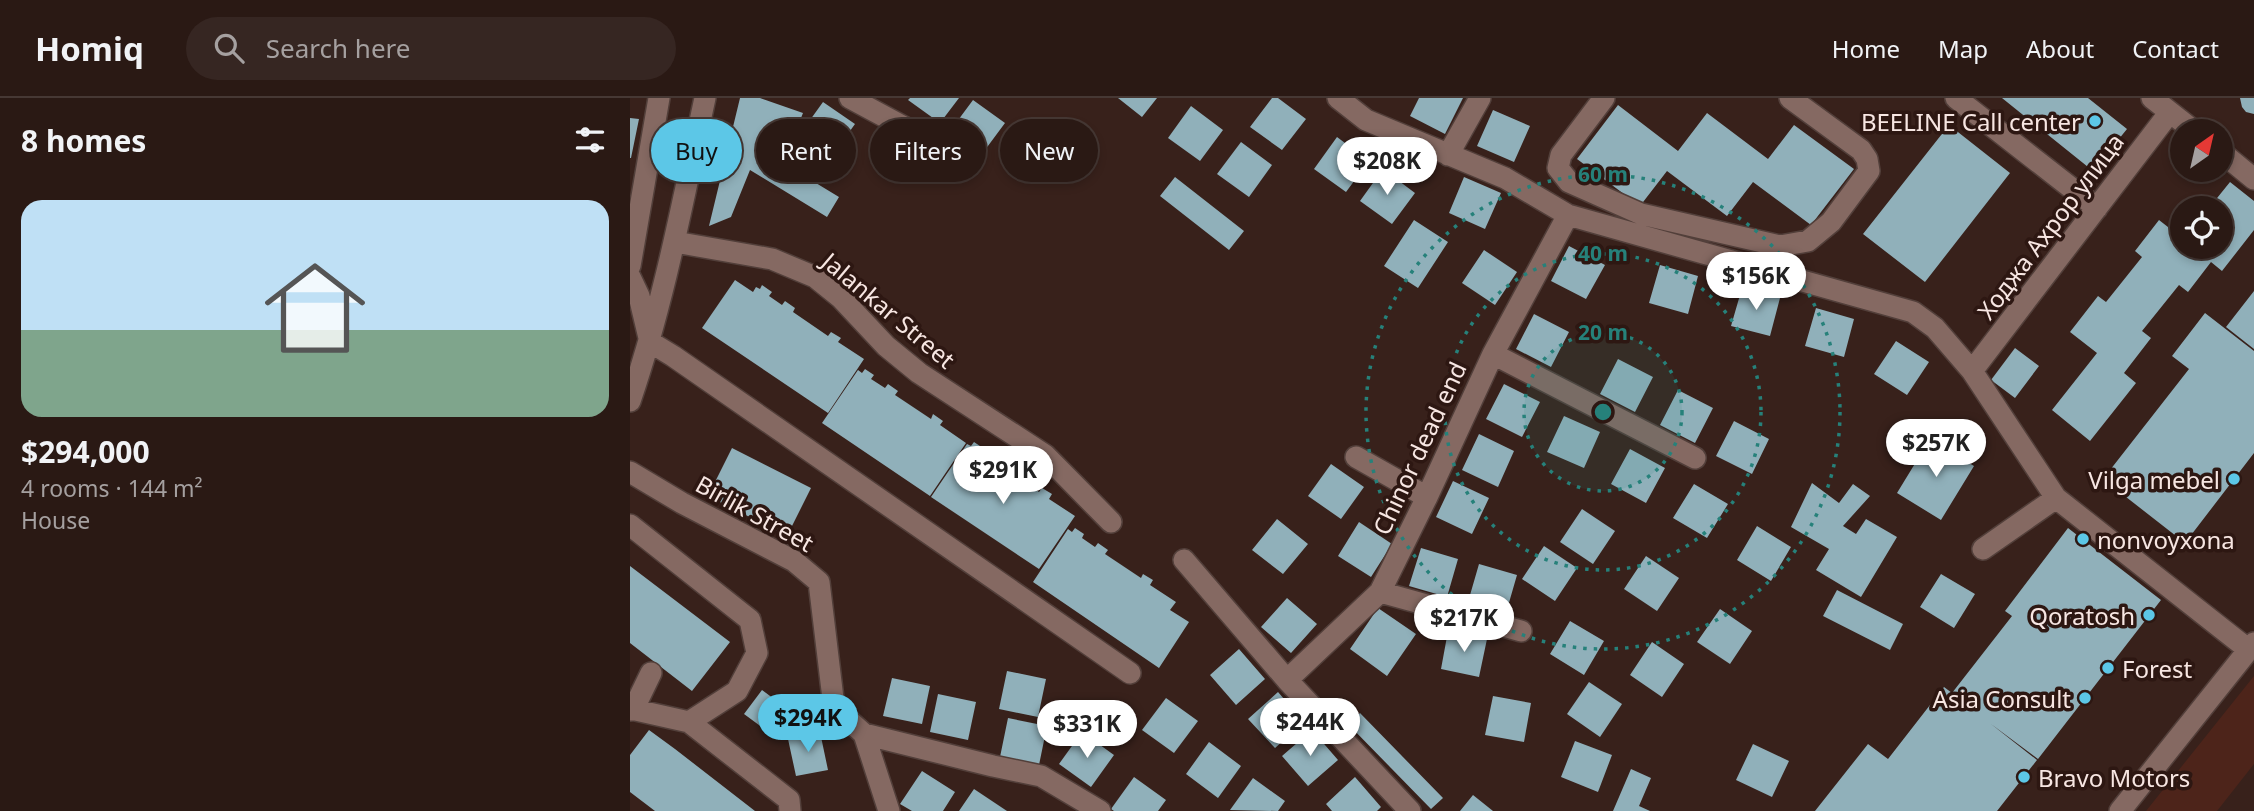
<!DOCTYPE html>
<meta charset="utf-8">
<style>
body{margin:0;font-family:"Noto Sans",sans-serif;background:#362622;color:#f1f3f6;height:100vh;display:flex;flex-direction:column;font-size:26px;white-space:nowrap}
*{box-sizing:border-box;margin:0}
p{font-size:23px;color:#a5a0a0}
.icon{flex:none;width:38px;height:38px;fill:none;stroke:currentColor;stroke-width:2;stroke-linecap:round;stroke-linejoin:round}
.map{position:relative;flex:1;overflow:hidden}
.drawer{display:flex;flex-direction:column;background:#2a1914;width:630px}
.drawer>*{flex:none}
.hud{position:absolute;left:21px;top:21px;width:665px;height:63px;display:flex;gap:14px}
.needle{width:46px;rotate:34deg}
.fabs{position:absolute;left:1540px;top:21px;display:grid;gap:14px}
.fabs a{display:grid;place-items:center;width:63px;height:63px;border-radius:50%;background:#2a1914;box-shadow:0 4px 10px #0003,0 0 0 2px #463834;font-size:35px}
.price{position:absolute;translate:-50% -60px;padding:0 16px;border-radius:24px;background:#fff;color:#222;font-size:23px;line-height:46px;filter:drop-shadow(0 2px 4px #0008)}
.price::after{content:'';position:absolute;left:50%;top:42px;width:21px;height:16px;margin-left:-10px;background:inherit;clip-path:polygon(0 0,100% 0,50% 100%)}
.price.active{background:#5cc7e7;color:#111}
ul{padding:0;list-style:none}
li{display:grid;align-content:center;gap:14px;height:371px;padding:0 21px}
li span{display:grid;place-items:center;height:217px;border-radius:21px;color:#555}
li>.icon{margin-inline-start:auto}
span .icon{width:126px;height:126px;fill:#fffc;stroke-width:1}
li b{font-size:30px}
h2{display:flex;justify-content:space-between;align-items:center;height:84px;padding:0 21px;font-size:30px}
.chip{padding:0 24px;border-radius:32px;background:#2a1914;box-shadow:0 4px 10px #0003,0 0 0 2px #463834;font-size:24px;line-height:63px}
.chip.active{background:#5cc7e7;color:#111}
header{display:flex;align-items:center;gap:42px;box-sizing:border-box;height:98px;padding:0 35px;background:#2a1914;border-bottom:2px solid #463834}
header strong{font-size:33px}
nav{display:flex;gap:38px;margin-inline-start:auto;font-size:24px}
.search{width:490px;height:63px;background:#362622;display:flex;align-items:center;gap:18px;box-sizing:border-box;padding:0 24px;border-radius:38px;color:#a5a0a0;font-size:26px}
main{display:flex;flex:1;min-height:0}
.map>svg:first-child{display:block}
.green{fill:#4d241a}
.building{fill:#90b0ba}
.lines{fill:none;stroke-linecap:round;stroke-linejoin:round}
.minor-casing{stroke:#523f3a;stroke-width:24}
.minor{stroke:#856962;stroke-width:21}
.ring{fill:none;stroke:#26817a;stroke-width:3.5;stroke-dasharray:3.5 7}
.poi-dot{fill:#5cc7e7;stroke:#2d1712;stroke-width:2.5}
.labels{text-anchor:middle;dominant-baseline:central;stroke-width:7;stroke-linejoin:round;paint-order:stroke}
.poi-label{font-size:24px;fill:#f7e6e2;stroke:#2d1712;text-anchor:end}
.street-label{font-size:24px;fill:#f7e6e2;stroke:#2d1712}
.centre{fill:#26817a;stroke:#2d1712;stroke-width:3.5}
.ring-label{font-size:21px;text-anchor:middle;font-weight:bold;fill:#26817a;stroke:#2d1712;stroke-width:7;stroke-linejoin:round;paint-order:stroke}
</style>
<header>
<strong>Homiq</strong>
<div class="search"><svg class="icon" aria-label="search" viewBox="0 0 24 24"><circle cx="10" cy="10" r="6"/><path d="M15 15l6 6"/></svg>Search here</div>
<nav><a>Home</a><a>Map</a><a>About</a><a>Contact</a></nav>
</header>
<main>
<section class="drawer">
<h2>8 homes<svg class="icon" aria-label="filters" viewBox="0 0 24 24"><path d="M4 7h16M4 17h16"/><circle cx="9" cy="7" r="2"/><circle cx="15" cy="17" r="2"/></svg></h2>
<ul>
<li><span style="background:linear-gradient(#bfe0f5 60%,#7fa58c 0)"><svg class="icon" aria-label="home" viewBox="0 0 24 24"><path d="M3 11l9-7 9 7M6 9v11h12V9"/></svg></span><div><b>$294,000</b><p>4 rooms · 144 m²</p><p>House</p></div></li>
</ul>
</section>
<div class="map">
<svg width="1624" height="713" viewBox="0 0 1624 713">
<rect width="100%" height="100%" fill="#38211b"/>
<path class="green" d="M1624,578v88l-37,47h-71z"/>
<path class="building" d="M110,0h20l43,15 -20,50 56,34 -12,20 -77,-47 -19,47 -22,9z
M280,0h49l-19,25 -32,-23z
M488,0h39l-15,19z
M642,0h6l28,21 -24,31 -32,-23z
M789,0h44l-18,36 -35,-18z
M1372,0h86l39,31 -34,42z
M1610,0h14v16l-8,-2 -4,-5z
M343,2l32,23 -23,31 -32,-23z
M193,4l32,22 -23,32 -32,-22z
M988,7l60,46 29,-38 61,46 26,-34 60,44 -43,56 -58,-43 -26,34 -60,-45 -27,35 -63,-47z
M561,8l32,24 -23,31 -32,-23z
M863,12l37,16 -16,36 -37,-16z
M0,20l9,1 -8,39h-1z
M1319,27l61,48 -85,109 -62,-48z
M707,39l32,24 -23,31 -32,-23z
M611,44l31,23 -23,32 -32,-23z
M753,71l32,24 -23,31 -32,-23z
M545,79l69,54 -15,19 -69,-54z
M834,79l37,16 -16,36 -36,-16z
M1600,84l24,19v29l-32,41 -11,-9 -23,30 -9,-7 -37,46 9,7 -27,35 12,10 -46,58 -38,-31 45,-57 -27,-21 28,-36 8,6 36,-45 -7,-6 24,-31 23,18v9h39v-39h-12z
M784,122l34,22 -30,46 -34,-22z
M939,148l36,19 -19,34 -35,-18z
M854,152l33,22 -22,33 -33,-22z
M1030,167l38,11 -10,38 -39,-11z
M105,182l18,12 3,-5 4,2 2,-4 10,7 -3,4 13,9 3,-4 10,7 -2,4 35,24 3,-4 10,6 -3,4 26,17 -36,54 -126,-85z
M1112,190l38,10 -10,38 -39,-10z
M1624,193v58l-28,-22z
M1186,210l38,11 -10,38 -39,-11z
M1575,215l49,38v102l-69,90 -82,-64 86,-110 -17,-13z
M904,216l35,18 -18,35 -35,-18z
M1266,243l33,21 -22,33 -33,-21z
M1385,250l24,18 -24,32 -24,-18z
M988,261l35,18 -18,35 -35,-18z
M235,271l9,6 -3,4 14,9 3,-4 10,7 -3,4 36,24 2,-5 10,7 -3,4 26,18 -36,53 -108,-73 36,-53 4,3z
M874,286l36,18 -18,35 -36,-18z
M1048,292l35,18 -18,35 -35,-18z
M934,318l36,16 -16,36 -37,-16z
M1104,323l35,18 -17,35 -36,-18z
M849,336l35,17 -16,36 -36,-17z
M1300,341l44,27 -33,54 -44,-27z
M344,344l9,6 -3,5 14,8 3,-4 10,7 -3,4 35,24 3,-4 10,6 -3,5 26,17 -36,53 -108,-72 36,-53 4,2z
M102,350l79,40 -24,48 -79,-40z
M1000,351l35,19 -19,35 -35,-19z
M701,366l33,23 -23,32 -33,-23z
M823,383l36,17 -17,36 -36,-17z
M1182,385l27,20 14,-19 17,12 -27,30 13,8 10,-15 31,18 -36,60 -45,-27 13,-21 -38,-22z
M1064,386l34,20 -21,34 -34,-20z
M952,411l33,22 -22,33 -33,-22z
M647,421l31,25 -25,30 -31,-24z
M729,424l33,22 -21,33 -33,-21z
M1127,428l34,21 -20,34 -34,-21z
M445,430l9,6 -2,4 13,9 3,-4 10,7 -3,4 36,24 2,-4 10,6 -3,5 26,17 -6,8 19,12 -30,46 -126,-86 35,-53 4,3z
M1438,430l93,72 -123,159 -47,-35 46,36 -40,51h-182l53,-67 20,15 56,-72 8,6 60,-77 -7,-5z
M914,448l33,22 -22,33 -33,-22z
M791,450l37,11 -11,38 -38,-11z
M1016,458l33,22 -22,33 -33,-22z
M849,466l38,11 -11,38 -38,-11z
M0,468l100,76 -38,49 -62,-48z
M1311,476l34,20 -21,34 -34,-21z
M1207,492l66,34 -13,26 -67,-34z
M657,500l30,26 -26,29 -30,-26z
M748,510l38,26 -29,42 -37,-27z
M1090,511l32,22 -22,33 -33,-22z
M940,523l34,20 -20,34 -34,-21z
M818,533l39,8 -8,38 -38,-8z
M1022,544l32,22 -22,33 -32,-22z
M609,551l26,30 -29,26 -26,-30z
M377,573l39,8 -8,38 -39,-8z
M262,580l38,8 -8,38 -39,-8z
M959,584l33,22 -22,33 -33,-23z
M132,592l35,26 -18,24 -35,-26z
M648,594l26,30 -29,26 -27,-29z
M308,596l38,8 -8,38 -38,-8z
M863,598l38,7 -7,39 -39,-7z
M536,600l32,23 -24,32 -32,-23z
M730,615l83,85 -12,11 -83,-85z
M378,620l39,8 -8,39 -39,-8z
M19,632l26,19 80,62h-100l-25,-19v-37z
M682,632l26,30 -30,26 -26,-30z
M190,634l8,38 -32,6 -8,-37z
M452,634l32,23 -23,32 -32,-23z
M945,643l37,14 -14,37 -37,-15z
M579,644l32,24 -23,32 -32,-24z
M1123,646l36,17 -17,36 -36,-17z
M1001,671l20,9 -12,28 11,5h-37z
M292,673l33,21 -12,19h-31l-12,-7z
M504,679l32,23 -8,11h-44l-3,-2z
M725,679l26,30 -4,4h-45l-6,-7z
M623,680l32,23 -7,10 -48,-1z
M344,691l33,22h-48z
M843,697l20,16h-33z"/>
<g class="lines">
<defs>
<path id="minor" d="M220,0l80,43
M708,0l28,22 139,58 63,37 345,97 22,16 37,43 84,127 193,152
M974,0l-43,57 -3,13 11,14 72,32 139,32 28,-5 23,-19 38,-51 -2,-12 -6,-9 -71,-52
M1326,0l141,110
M1522,0l42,33
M1591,54l33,27
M818,57l32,-57
M45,144l97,17 43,18 26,21 45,48 33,27 126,82 66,67
M0,168l29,-168
M0,179l9,19 11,46 23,14 457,317
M863,256l202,104
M1342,273l198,-259
M0,303c34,-99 53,-201 75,-303
M726,359l71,40
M0,374l52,31 112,58 25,21 15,125 30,27 25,77
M0,427l120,95 7,33 -20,38 -48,31 100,78 1,11
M1353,451l73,-51
M554,462l103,120 123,131
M750,494l141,39
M657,582l93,-88 47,-95 66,-143 75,-139
M1,611l58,13
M0,612l7,-8 14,-29
M234,636l129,32 48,10 59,35
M1490,713l134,-168"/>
</defs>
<use href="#minor" class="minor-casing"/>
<use href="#minor" class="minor"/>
</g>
<circle cx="973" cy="314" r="79" fill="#26817a" fill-opacity=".12"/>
<g class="ring">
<circle cx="973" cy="314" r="79"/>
<circle cx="973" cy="314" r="158"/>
<circle cx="973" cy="314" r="237"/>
</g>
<g class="poi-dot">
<circle cx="1465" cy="23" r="7"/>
<circle cx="1604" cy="381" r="7"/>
<circle cx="1453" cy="441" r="7"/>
<circle cx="1519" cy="517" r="7"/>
<circle cx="1478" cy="570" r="7"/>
<circle cx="1455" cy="600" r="7"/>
<circle cx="1394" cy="679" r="7"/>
</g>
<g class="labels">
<g class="poi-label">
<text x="1451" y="23">BEELINE Call center</text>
<text x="1590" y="381">Vilga mebel</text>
<text x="1467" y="441" text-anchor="start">nonvoyxona</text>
<text x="1505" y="517">Qoratosh</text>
<text x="1492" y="570" text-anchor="start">Forest</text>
<text x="1441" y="600">Asia Consult</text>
<text x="1408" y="679" text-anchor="start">Bravo Motors</text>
</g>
<g class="street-label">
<text transform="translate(1420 128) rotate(-53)">Ходжа Ахрор улица</text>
<text transform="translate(259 212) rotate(40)">Jalankar Street</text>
<text transform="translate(789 350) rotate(-65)">Chinor dead end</text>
<text transform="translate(125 415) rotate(29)">Birlik Street</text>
</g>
</g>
<circle cx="973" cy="314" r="10" class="centre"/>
<g class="ring-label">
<text x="973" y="84">60 m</text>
<text x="973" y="163">40 m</text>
<text x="973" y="242">20 m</text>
</g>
</svg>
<div class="fabs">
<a><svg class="needle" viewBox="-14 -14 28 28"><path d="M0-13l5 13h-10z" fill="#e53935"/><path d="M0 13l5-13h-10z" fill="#a5a0a0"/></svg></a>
<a><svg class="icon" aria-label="locate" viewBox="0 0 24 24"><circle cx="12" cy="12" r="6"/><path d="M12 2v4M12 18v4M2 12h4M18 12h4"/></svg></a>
</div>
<b class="price" style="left:757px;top:99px">$208K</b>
<b class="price" style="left:1126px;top:214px">$156K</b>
<b class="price" style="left:1306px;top:381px">$257K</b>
<b class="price" style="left:373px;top:408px">$291K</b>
<b class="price" style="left:834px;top:556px">$217K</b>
<b class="price active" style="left:178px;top:656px">$294K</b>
<b class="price" style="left:680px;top:660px">$244K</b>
<b class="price" style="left:457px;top:662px">$331K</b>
<div class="hud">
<a class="chip active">Buy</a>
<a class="chip">Rent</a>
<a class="chip">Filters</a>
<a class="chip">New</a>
</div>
</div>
</main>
